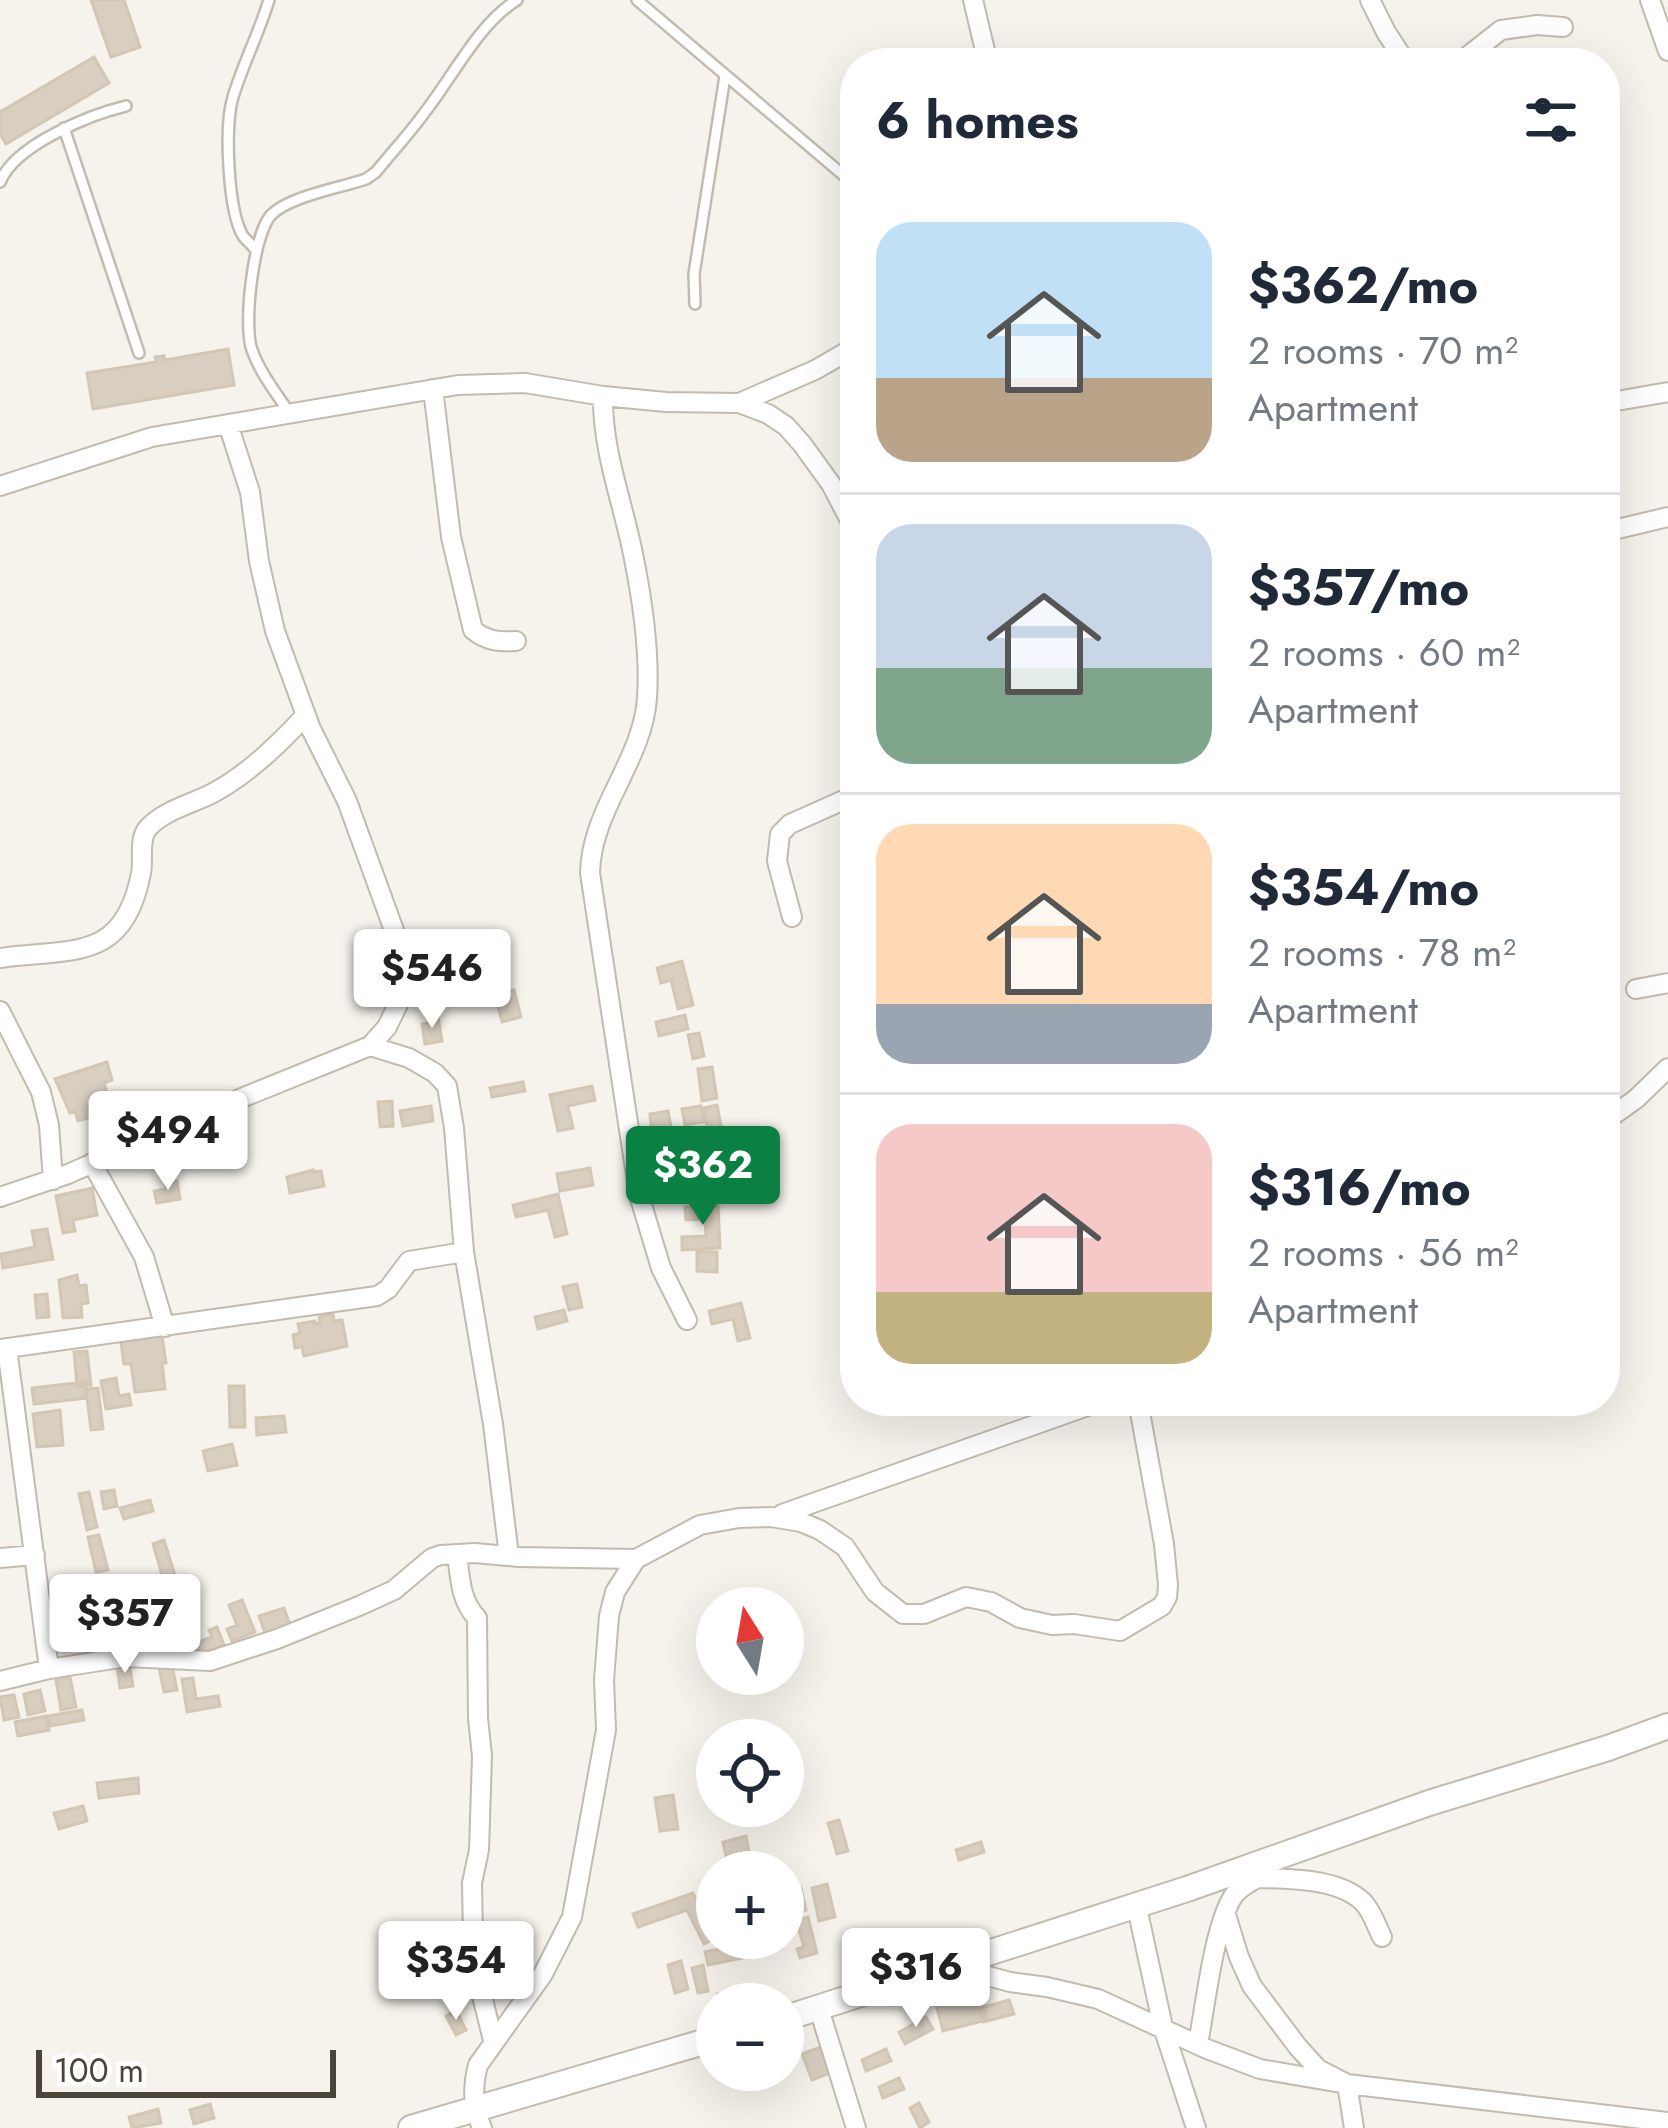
<!DOCTYPE html>
<meta charset="utf-8">
<style>
body{margin:0;font-family:Jost,sans-serif;background:#f2f2f3;color:#1f2937;height:100vh;display:flex;flex-direction:column;font-size:45px;white-space:nowrap}
*{box-sizing:border-box;margin:0}
p{font-size:39px;color:#747a83}
.icon{flex:none;width:66px;height:66px;fill:none;stroke:currentColor;stroke-width:2;stroke-linecap:round;stroke-linejoin:round}
.map{position:relative;flex:1;overflow:hidden}
.side{position:absolute;left:840px;top:48px;width:780px;height:1368px;display:flex;flex-direction:column;background:#fff;border-radius:48px;box-shadow:0 12px 48px #0002}
.side>*{flex:none}
.needle{width:78px;rotate:349deg}
.controls{position:absolute;left:696px;top:1587px;display:grid;gap:24px}
.controls a{display:grid;place-items:center;width:108px;height:108px;border-radius:50%;background:#fff;box-shadow:0 12px 48px #0002;font-size:60px}
.scale{position:absolute;left:36px;bottom:30px;width:300px;box-sizing:border-box;padding-left:12px;border:6px solid #4b4439;border-top:0;font-size:33px;line-height:42px;white-space:nowrap;color:#4b4439;-webkit-text-stroke:9px #fff;paint-order:stroke}
.price{position:absolute;translate:-50% -102px;padding:0 27px;border-radius:12px;background:#fff;color:#222;font-size:39px;line-height:78px;filter:drop-shadow(0 3px 6px #0008)}
.price::after{content:'';position:absolute;left:50%;top:72px;width:36px;height:27px;margin-left:-18px;background:inherit;clip-path:polygon(0 0,100% 0,50% 100%)}
.price.on{background:#0b8043;color:#fff}
ul{padding:0;list-style:none}
li{display:flex;align-items:center;gap:36px;height:300px;padding:0 36px}
li+li{border-top:3px solid #e0e1e3}
li span{display:grid;place-items:center;flex:none;width:336px;height:240px;border-radius:36px;color:#555}
li>.icon{margin-inline-start:auto}
span .icon{width:144px;height:144px;fill:#fffc;stroke-width:1}
li b{font-size:51px}
h2{display:flex;justify-content:space-between;align-items:center;height:144px;padding:0 36px;font-size:51px}
.map>svg:first-child{display:block}
.building{fill:#d8cfc1;stroke:#d3c7b4;stroke-width:3}
.lines{fill:none;stroke-linecap:round;stroke-linejoin:round}
.service-casing{stroke:#c2bbae;stroke-width:14}
.minor-casing{stroke:#c2bbae;stroke-width:22}
.tertiary-casing{stroke:#c2bbae;stroke-width:28}
.service{stroke:#fff;stroke-width:9}
.minor{stroke:#fff;stroke-width:18}
.tertiary{stroke:#fff;stroke-width:24}
</style>
<div class="map">
<svg width="1668" height="2128" viewBox="0 0 1668 2128">
<rect width="100%" height="100%" fill="#f6f3ec"/>
<path class="building" d="M91,0h33l16,47 -29,10z
M94,57l15,26 -103,61 -6,-10v-22z
M228,349l6,36 -141,24 -6,-36 69,-11 -1,-5 9,-1 1,4z
M682,961l11,44 -15,4 -7,-29 -10,3 -4,-15z
M514,990l7,27 -19,5 -7,-27z
M685,1015l3,14 -29,7 -3,-14z
M438,1016l4,25 -17,3 -3,-20 7,-1 -1,-5z
M699,1033l5,23 -11,3 -5,-24z
M107,1062l5,18 -8,3 7,23 -12,4 2,4 -23,7 -3,-10 -5,2 -15,-34z
M712,1067l5,31 -15,3 -4,-32z
M523,1082l2,9 -33,6 -2,-9z
M592,1086l3,14 -27,6 5,22 -15,3 -8,-36z
M392,1101l1,25 -13,1 -2,-25z
M717,1105l7,36 -14,2 -6,-35z
M431,1106l2,15 -30,5 -3,-15z
M701,1106l3,16 -19,3 -3,-16z
M668,1111l4,21 31,-5 2,17 -52,8 -3,-38z
M723,1151l4,29 -13,2 -3,-30z
M590,1168l3,17 -33,6 -3,-17z
M313,1170v2l8,-1 3,15 -34,7 -3,-16z
M177,1181l3,18 -23,4 -3,-12 12,-2 -1,-5z
M92,1188l5,27 -24,5 2,11 -12,2 -7,-37z
M558,1194l9,40 -12,3 -7,-27 -32,7 -3,-12z
M718,1206l2,42 -38,2v-13l24,-1 -1,-17 -19,1 -1,-13z
M47,1229l6,30 -50,9 -2,-14 34,-7 -3,-16z
M697,1252h20v20l-20,-1z
M77,1275l2,11 7,-1 2,18 -7,1 1,13 -19,1 -4,-38z
M577,1284l5,23 -13,3 -6,-23z
M47,1294l2,23 -12,1 -2,-23z
M741,1303l9,35 -12,3 -5,-22 -21,5 -3,-13z
M564,1310l3,11 -29,8 -3,-12z
M333,1314l1,7 8,-1 5,26 -43,10 -2,-9 -7,1 -2,-13 7,-2 -2,-9 17,-3v3l5,-1 -1,-6z
M162,1336l4,27h-4l3,26 -30,3 -4,-28h-7l-3,-22z
M87,1351l4,34 -14,1 -3,-34z
M116,1378l3,18 10,-2 2,11 -25,4 -5,-28z
M85,1382l2,16 -53,6 -2,-16z
M229,1386h15l1,41h-15z
M98,1388l5,41 -12,1 -5,-41z
M60,1410l3,35 -26,2 -4,-33z
M284,1416l2,16 -29,3 -1,-17z
M232,1444l5,21 -29,6 -5,-20z
M114,1490l3,16 -13,3 -3,-17z
M89,1492l8,35 -10,3 -8,-36z
M150,1500l3,11 -29,8 -4,-11z
M99,1535l9,35 -12,2 -8,-35z
M164,1540l11,35 -12,3 -10,-34z
M242,1600l13,32 -23,9 -5,-12 10,-4 -8,-20z
M284,1608l6,17 -25,8 -6,-17z
M183,1610l6,26 -14,3 -6,-26z
M217,1627l7,18 -24,9 -4,-11 16,-6 -3,-7z
M129,1663l4,23 -13,2 -3,-23z
M172,1665l5,25 -13,2 -5,-25z
M70,1677l6,30 -15,3 -5,-30z
M193,1678l3,21 22,-3 2,10 -33,6 -5,-33z
M40,1690l5,21 -17,4 -4,-21z
M14,1695l5,22 -15,3 -4,-23z
M82,1710l2,10 -34,6 -2,-10z
M46,1716l3,14 -31,6 -3,-14z
M138,1778l1,15 -40,5 -2,-15z
M673,1795l5,34 -18,2 -5,-33z
M83,1806l4,15 -28,8 -5,-16z
M839,1820l9,31 -11,3 -9,-31z
M746,1836l3,15 -23,5 -3,-14z
M981,1842l3,10 -25,8 -3,-10z
M827,1884l8,33 -16,4 -7,-33z
M801,1888l5,22 -14,3 -5,-22z
M693,1893l22,45 -11,6 -17,-34 -49,17 -5,-13z
M808,1917l9,36 -17,5 -3,-9 7,-2 -8,-27z
M739,1945l3,13 -34,7 -3,-13z
M681,1961l7,28 -13,4 -7,-28z
M703,1965l5,26 -10,2 -6,-25z
M752,1987l4,17h-35l-3,-10z
M980,1993l7,27 -44,11 -7,-27z
M1009,2000l5,14 -30,8 -4,-14z
M456,2010l10,20 -10,5 -10,-19z
M926,2017l7,12 -28,15 -6,-12z
M821,2047l9,26 -18,7 -10,-26z
M886,2049l5,12 -25,10 -4,-11z
M899,2078l5,11 -21,9 -4,-11z
M919,2103l10,19 -9,6 -10,-20z
M210,2104l4,14 -20,6 -4,-14z
M158,2109l3,14 -29,5 -3,-11z"/>
<g class="lines">
<defs>
<path id="service" d="M637,0l218,185
M64,128l75,225
M0,182c15,-37 89,-67 126,-76
M256,250c-3,-4 -10,-10 -13,-14 -15,-25 -19,-110 -10,-139 10,-33 26,-64 36,-97
M695,304l-1,-30 31,-198
M290,414c-13,-20 -30,-41 -38,-64 -9,-24 1,-115 19,-135 19,-19 69,-27 95,-36l10,-7c16,-20 34,-39 49,-60 27,-34 54,-89 92,-112"/>
<path id="minor" d="M973,0l15,63
M1370,0l16,32 20,31
M1650,0l18,51
M1459,63l42,-33 36,-5 26,2
M433,389l18,148 22,93c14,11 25,12 43,11
M603,396c-1,56 21,109 31,163 9,45 16,93 13,139 -4,62 -56,112 -57,175l49,322 22,73 26,52
M739,403l76,-33 40,-23
M1605,403l63,-11
M0,486l152,-49 306,-52 67,-2 78,13 63,6 73,1 29,11 18,12 16,18 29,40 24,46
M1605,532l63,-15
M792,917l-15,-56 3,-27 10,-10 65,-29
M0,958c72,-10 124,5 141,-85 3,-13 -3,-34 7,-45 16,-18 44,-24 65,-35 35,-19 65,-48 92,-77
M1636,989l32,-6
M0,1011l41,81 8,33 4,55
M370,1046l39,12 26,15 12,13 7,42 10,124 29,172 16,132
M1605,1121l31,-22 32,-31
M92,1163l52,94 21,70
M0,1197l68,-23 176,-77 126,-51 17,-19 12,-25 5,-30 -5,-28 -52,-143 -36,-72 -36,-98 -16,-70 -9,-69 -22,-68
M7,1348l42,321
M0,1349l377,-53 11,-7 21,-28 55,-9
M782,1514l320,-113
M457,1554c3,22 3,47 20,64l1,100 4,38 -3,94 -7,33 1,54 3,35 17,68
M0,1558l35,-3
M0,1681l49,-12 77,-12 84,4 67,-22 82,-33 35,-16 38,-32 9,-3 34,-2 44,4 117,2 64,-34 39,-7 32,-1 30,5 19,8 25,17 30,45 28,22h21l42,-17 25,5 29,16 32,7 22,-1 46,7 42,-25 5,-9 1,-12 -4,-41 -26,-143
M1257,1878c32,1 81,0 106,24 9,9 13,23 19,35
M1136,1903l27,124 33,101
M1226,1915l13,42 13,29 46,61 20,22 29,15 7,44
M951,1966l59,16 37,5 51,12 109,50 53,20 87,15 321,38
M819,2009l37,119
M1198,2044c7,-36 16,-120 36,-149 6,-8 15,-12 23,-17l-3,-13
M482,2128c-9,-22 -10,-40 -4,-63l65,-91 29,-57 34,-187 -2,-50 5,-64 6,-24 21,-33"/>
<path id="tertiary" d="M783,2019l404,-130 242,-86 179,-55 60,-22
M411,2128l306,-90"/>
</defs>
<use href="#service" class="service-casing"/>
<use href="#minor" class="minor-casing"/>
<use href="#tertiary" class="tertiary-casing"/>
<use href="#service" class="service"/>
<use href="#minor" class="minor"/>
<use href="#tertiary" class="tertiary"/>
</g>
</svg>
<div class="controls">
<a><svg class="needle" viewBox="-14 -14 28 28"><path d="M0-13l5 13h-10z" fill="#e53935"/><path d="M0 13l5-13h-10z" fill="#747a83"/></svg></a>
<a><svg class="icon" aria-label="locate" viewBox="0 0 24 24"><circle cx="12" cy="12" r="6"/><path d="M12 2v4M12 18v4M2 12h4M18 12h4"/></svg></a>
<a>+</a>
<a>−</a>
</div>
<div class="scale">100 m</div>
<b class="price" style="left:432px;top:1031px">$546</b>
<b class="price" style="left:168px;top:1193px">$494</b>
<b class="price on" style="left:703px;top:1228px">$362</b>
<b class="price" style="left:125px;top:1676px">$357</b>
<b class="price" style="left:456px;top:2023px">$354</b>
<b class="price" style="left:916px;top:2030px">$316</b>
<section class="side">
<h2>6 homes<svg class="icon" aria-label="filters" viewBox="0 0 24 24"><path d="M4 7h16M4 17h16"/><circle cx="9" cy="7" r="2"/><circle cx="15" cy="17" r="2"/></svg></h2>
<ul>
<li><span style="background:linear-gradient(#bfe0f5 65%,#b9a48a 0)"><svg class="icon" aria-label="home" viewBox="0 0 24 24"><path d="M3 11l9-7 9 7M6 9v11h12V9"/></svg></span><div><b>$362/mo</b><p>2 rooms · 70 m²</p><p>Apartment</p></div></li>
<li><span style="background:linear-gradient(#c9d6e8 60%,#7fa58c 0)"><svg class="icon" aria-label="home" viewBox="0 0 24 24"><path d="M3 11l9-7 9 7M6 9v11h12V9"/></svg></span><div><b>$357/mo</b><p>2 rooms · 60 m²</p><p>Apartment</p></div></li>
<li><span style="background:linear-gradient(#ffd9b3 75%,#9aa5b1 0)"><svg class="icon" aria-label="home" viewBox="0 0 24 24"><path d="M3 11l9-7 9 7M6 9v11h12V9"/></svg></span><div><b>$354/mo</b><p>2 rooms · 78 m²</p><p>Apartment</p></div></li>
<li><span style="background:linear-gradient(#f6c9c9 70%,#c2b280 0)"><svg class="icon" aria-label="home" viewBox="0 0 24 24"><path d="M3 11l9-7 9 7M6 9v11h12V9"/></svg></span><div><b>$316/mo</b><p>2 rooms · 56 m²</p><p>Apartment</p></div></li>
</ul>
</section>
</div>
